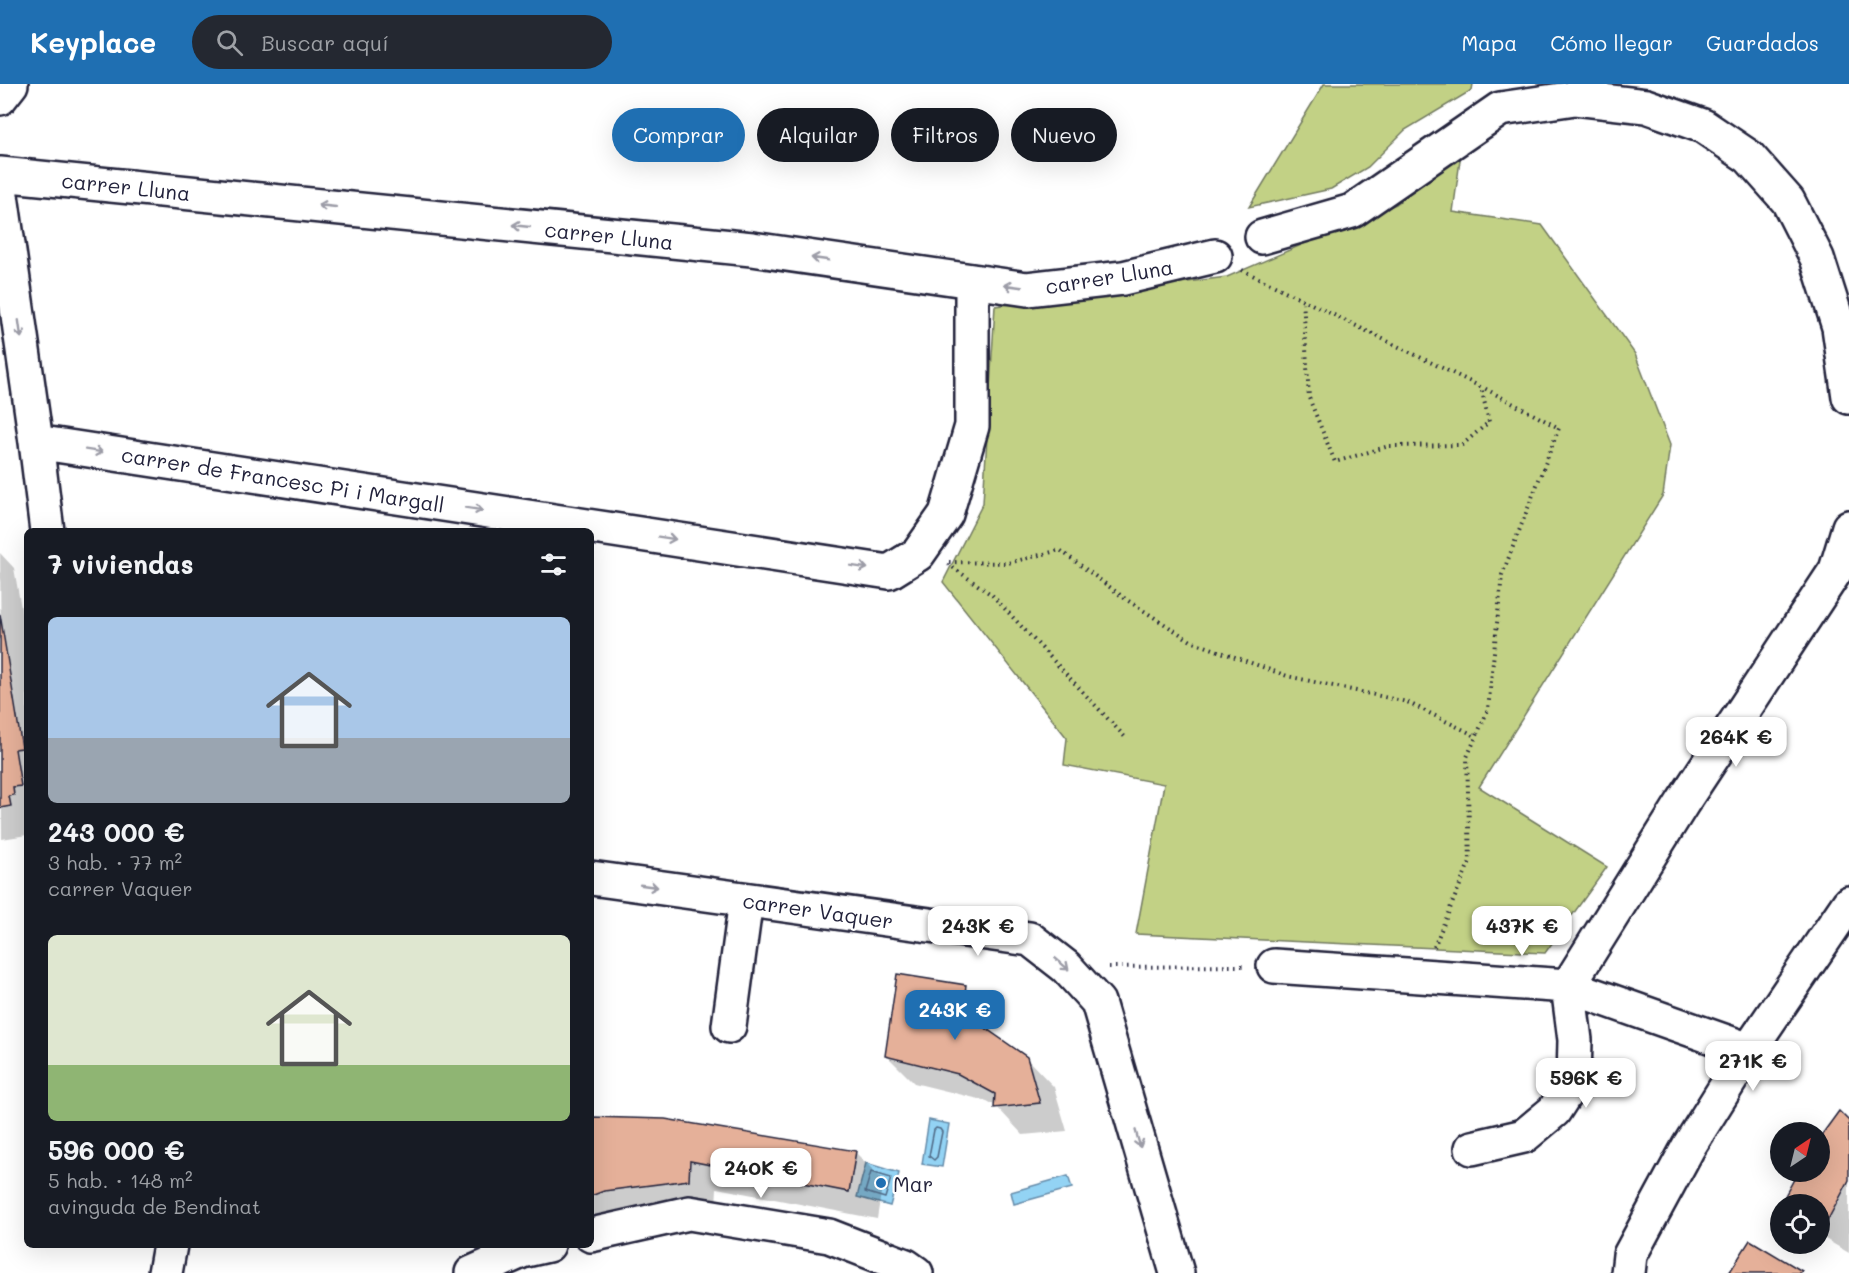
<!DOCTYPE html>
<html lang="es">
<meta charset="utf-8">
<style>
body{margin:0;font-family:Mali,sans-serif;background:#242831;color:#f1f3f6;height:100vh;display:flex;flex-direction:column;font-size:22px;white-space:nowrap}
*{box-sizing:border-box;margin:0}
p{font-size:20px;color:#9ea1a6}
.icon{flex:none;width:33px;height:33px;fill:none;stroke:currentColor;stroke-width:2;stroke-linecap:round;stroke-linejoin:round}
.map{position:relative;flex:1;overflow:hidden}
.sheet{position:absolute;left:24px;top:444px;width:570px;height:720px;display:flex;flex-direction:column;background:#171b24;border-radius:9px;box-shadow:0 6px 24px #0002}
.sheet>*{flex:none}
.hud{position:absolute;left:612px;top:24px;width:570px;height:54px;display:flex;gap:12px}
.needle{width:39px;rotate:35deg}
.fabs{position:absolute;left:1770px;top:1038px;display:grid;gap:12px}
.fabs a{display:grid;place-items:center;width:60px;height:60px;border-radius:50%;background:#171b24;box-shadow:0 6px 24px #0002;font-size:30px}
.price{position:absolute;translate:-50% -51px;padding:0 14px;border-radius:12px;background:#fff;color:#222;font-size:20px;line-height:39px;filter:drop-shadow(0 2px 3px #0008)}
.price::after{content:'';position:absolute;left:50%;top:36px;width:18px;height:14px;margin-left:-9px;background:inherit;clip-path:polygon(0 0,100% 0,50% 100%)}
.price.active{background:#1f6fb2;color:#fff}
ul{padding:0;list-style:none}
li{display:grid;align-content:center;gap:12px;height:318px;padding:0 24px}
li span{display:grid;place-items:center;height:186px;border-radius:9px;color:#555}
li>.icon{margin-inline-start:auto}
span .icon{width:108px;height:108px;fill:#fffc;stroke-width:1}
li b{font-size:26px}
h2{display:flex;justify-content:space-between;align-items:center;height:72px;padding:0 24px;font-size:26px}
.tag{padding:0 21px;border-radius:27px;background:#171b24;box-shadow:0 6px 24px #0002;font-size:21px;line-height:54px}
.tag.active{background:#1f6fb2;color:#fff}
header{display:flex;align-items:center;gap:36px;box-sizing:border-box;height:84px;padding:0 30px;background:#1f6fb2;color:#fff}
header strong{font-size:28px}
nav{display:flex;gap:33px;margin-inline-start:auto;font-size:21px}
.search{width:420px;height:54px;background:#242831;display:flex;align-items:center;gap:15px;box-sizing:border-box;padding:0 21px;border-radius:33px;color:#9ea1a6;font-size:22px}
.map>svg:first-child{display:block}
.green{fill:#c2d185;stroke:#727a60;stroke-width:1.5}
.water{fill:#93d3f4;stroke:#668caa;stroke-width:1.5}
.shadow{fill:#0003}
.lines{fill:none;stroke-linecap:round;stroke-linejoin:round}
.shore{stroke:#4f6985;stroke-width:1.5}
.building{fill:#e5b099;stroke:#22223b;stroke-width:1.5}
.minor-casing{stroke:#22223b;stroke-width:38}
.path{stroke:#22223b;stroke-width:4;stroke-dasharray:1.5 4.5;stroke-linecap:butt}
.minor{stroke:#fff;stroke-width:33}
.oneway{stroke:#9c9ca7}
.poi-dot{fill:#1f6fb2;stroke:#fff;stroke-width:2}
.labels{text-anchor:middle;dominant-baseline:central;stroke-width:4.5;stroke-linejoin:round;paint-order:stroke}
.street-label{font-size:21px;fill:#22223b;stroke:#fff}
.poi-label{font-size:21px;fill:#22223b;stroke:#fff;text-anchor:start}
</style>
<header>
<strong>Keyplace</strong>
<div class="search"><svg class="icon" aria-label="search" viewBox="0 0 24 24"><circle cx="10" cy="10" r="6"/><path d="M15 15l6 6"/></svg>Buscar aquí</div>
<nav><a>Mapa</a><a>Cómo llegar</a><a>Guardados</a></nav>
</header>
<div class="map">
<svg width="1849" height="1189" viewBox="0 0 1849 1189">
<rect width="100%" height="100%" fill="#fff"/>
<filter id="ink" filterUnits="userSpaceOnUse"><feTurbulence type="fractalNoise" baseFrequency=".0167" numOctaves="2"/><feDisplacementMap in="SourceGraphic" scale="12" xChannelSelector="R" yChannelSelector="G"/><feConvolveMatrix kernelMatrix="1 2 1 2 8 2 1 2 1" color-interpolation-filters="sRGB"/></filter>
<g filter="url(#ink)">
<path class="green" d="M1324,0h149l-1,6 -67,40 -37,37 -37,22 -82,18z
M1461,69l-8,59 89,13 93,129 35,91 -7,50 -184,292 128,80 -62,86 -409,-19 28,-150 -100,-19 3,-27 -124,-156 40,-79 12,-197 232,-29 169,-73z"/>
<path class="water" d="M929,1036l20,4 -7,43 -20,-3z
M866,1079l33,10 -9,33 -33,-9z
M1068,1092l4,12 -58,16 -3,-12z"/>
<path class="shadow" d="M0,469l14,15 13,74v193l-25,4z
M965,903l28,27 -3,19 36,25 28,29 13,44 -44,4 -27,-29 -9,-5 -73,-18 -28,-28z
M591,1034l264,34 28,28 -6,39 -160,-31 -1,19 -125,30z
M1849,1039v130l-29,-17v-32l-38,-1 19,-31h19v-32l6,-11z"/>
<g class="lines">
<path class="shore" d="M936,1044l4,1 2,3 -5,25 -3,3 -5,-4 5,-26z
M871,1088l20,6 -6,20 -20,-6z"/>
</g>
<path class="building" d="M0,530l22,134 -7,1 6,37 -8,1 1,8 -5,1 2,10 -11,2z
M897,890l69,11 -4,31 16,7 49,34 13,46 -46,5 1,-14 -37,-20 -73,-18z
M1839,1027l10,10v59l-25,47 -4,-2v-21l-39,-1 17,-31h22v-35z
M591,1033l74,2 191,32 -7,41 -159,-31 -1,19 -85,11 -13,5z
M1750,1156l52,31 -2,2h-71z"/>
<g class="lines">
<defs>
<path id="minor" d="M0,14l11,-14
M0,90l752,75 275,40 96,-11 92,-22
M0,104l36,254 11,89
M1262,153l90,-26 148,-102 75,-11 71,8 57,20 46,31 39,44 29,57 22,69 10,70
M36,358l853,130 29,-18 28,-40 26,-88v-145
M591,794l439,61 36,28 32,35 79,271
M1274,882l294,20 181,64
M729,942l17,-126
M1472,1064l52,-12 30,-25 20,-31 1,-40 -7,-54 115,-184 153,-232 13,-43
M591,1151l98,-22 140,23 77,30 10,7
M165,1189l5,-28
M472,1189l50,-22 26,-6
M1628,1189l2,-18 59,-109 60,-96 100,-147"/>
</defs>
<use href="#minor" class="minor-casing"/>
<path class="path" d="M1242,186l239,117 8,35 -27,23 -73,1 -54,16 -26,-64 -6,-99
M949,478l59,1 52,-13 67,50 64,41 96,35 120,26 69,34
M948,480l44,31 133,142
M1434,863l36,-86 -3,-104 21,-47 14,-135 57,-147 -77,-41
M1109,883l134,-1"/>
<use href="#minor" class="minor"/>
</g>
<defs><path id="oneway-shaft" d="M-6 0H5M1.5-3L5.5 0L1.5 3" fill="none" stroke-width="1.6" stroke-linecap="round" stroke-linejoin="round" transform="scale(1.5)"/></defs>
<g class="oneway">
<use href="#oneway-shaft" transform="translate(327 122) rotate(-174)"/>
<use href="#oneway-shaft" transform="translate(521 142) rotate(-174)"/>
<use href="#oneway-shaft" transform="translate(820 175) rotate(-172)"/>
<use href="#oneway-shaft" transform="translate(1013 202) rotate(-172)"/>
<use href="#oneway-shaft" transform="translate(20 245) rotate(82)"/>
<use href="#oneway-shaft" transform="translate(94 367) rotate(9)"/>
<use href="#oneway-shaft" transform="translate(474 425) rotate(9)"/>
<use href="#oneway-shaft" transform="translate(667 454) rotate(9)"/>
<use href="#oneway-shaft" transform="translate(859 483) rotate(9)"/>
<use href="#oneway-shaft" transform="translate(649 802) rotate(8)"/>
<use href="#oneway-shaft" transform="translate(1062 880) rotate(41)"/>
<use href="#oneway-shaft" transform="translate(1138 1055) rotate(74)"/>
</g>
</g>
<circle class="poi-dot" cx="881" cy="1099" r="6"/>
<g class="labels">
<g class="street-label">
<text transform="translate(126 102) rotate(6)">carrer Lluna</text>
<text transform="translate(609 151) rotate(6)">carrer Lluna</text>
<text transform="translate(1109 192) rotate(-9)">carrer Lluna</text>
<text transform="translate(283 395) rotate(9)">carrer de Francesc Pi i Margall</text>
<text transform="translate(818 826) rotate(8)">carrer Vaquer</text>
</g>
<g class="poi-label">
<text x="893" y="1099">Mar</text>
</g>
</g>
</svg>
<div class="fabs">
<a><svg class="needle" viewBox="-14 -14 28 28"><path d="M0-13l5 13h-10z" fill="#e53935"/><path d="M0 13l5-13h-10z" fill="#9ea1a6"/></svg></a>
<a><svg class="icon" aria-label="locate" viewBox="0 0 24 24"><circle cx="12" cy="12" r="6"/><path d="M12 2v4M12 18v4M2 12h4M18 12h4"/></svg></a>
</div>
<b class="price" style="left:1736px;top:684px">264K €</b>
<b class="price" style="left:978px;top:873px">243K €</b>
<b class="price" style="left:1522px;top:873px">437K €</b>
<b class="price active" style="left:955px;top:957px">243K €</b>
<b class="price" style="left:1753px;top:1008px">271K €</b>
<b class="price" style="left:1586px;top:1025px">596K €</b>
<b class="price" style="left:761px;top:1115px">240K €</b>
<div class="hud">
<a class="tag active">Comprar</a>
<a class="tag">Alquilar</a>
<a class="tag">Filtros</a>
<a class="tag">Nuevo</a>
</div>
<section class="sheet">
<h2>7 viviendas<svg class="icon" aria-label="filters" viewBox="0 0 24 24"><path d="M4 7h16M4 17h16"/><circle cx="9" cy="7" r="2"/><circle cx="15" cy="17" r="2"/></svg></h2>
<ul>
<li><span style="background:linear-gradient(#a9c7e8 65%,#9aa5b1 0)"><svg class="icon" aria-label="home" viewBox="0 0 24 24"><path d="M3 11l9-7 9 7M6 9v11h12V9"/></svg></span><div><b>243 000 €</b><p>3 hab. · 77 m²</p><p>carrer Vaquer</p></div></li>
<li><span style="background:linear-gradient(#dfe7d0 70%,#8fb573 0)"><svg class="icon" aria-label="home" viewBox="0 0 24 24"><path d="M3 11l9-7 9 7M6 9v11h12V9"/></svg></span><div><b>596 000 €</b><p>5 hab. · 148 m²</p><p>avinguda de Bendinat</p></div></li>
</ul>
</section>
</div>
